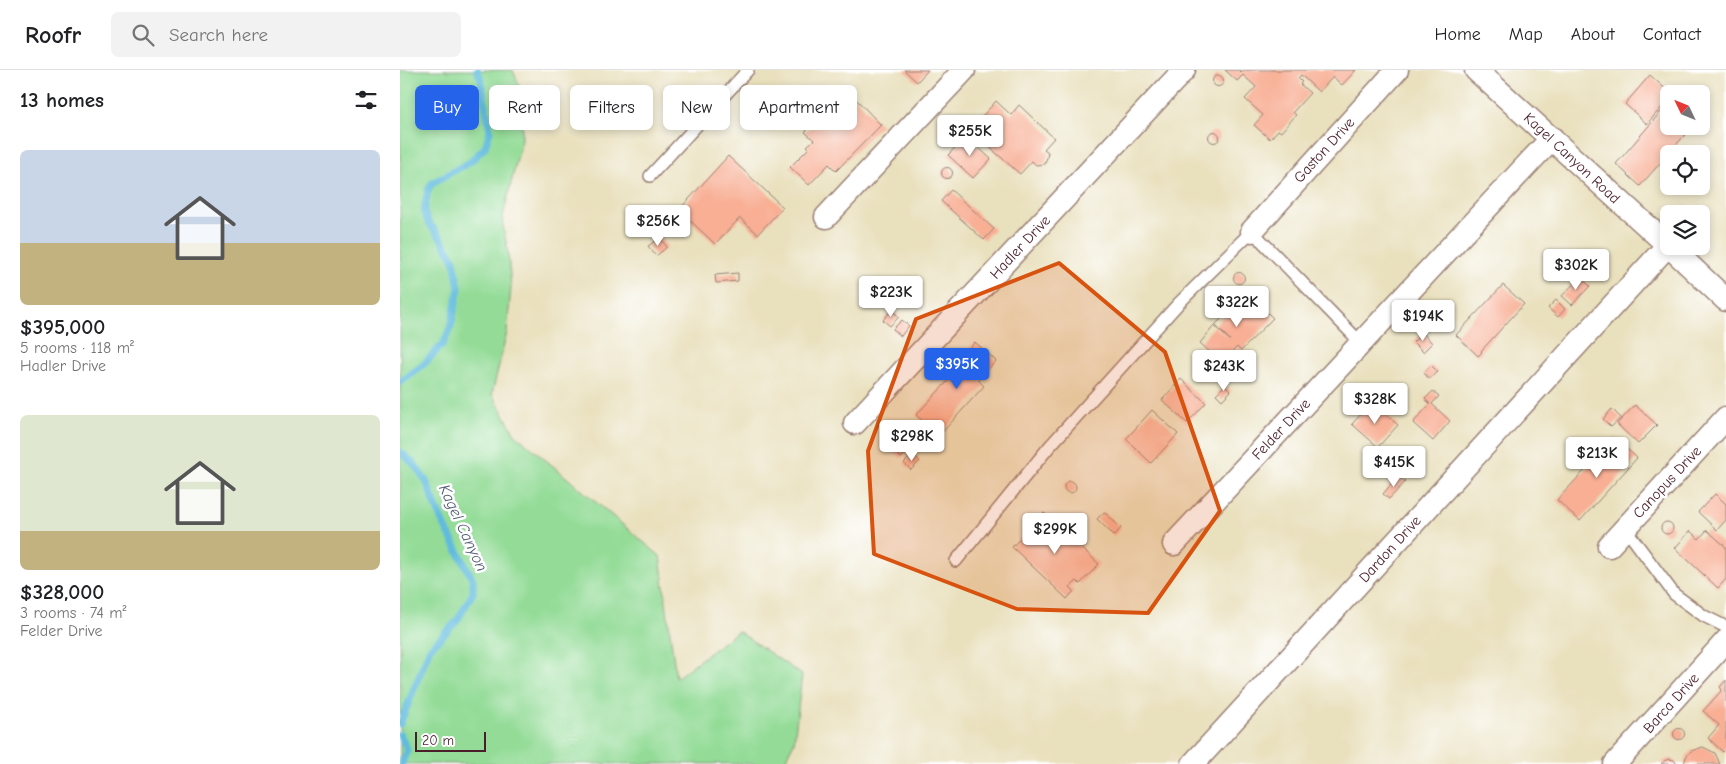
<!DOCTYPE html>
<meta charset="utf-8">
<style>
body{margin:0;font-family:"Comic Neue",sans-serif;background:#f2f2f2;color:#202124;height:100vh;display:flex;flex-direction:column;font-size:19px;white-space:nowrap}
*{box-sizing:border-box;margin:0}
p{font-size:16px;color:#757577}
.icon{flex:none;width:28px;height:28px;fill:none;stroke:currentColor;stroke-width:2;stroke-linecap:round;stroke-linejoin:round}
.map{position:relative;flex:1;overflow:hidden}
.panel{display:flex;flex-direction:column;background:#fff;width:400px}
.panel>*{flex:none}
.hud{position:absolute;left:15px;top:15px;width:475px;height:45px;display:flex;gap:10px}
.needle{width:32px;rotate:313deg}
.fabs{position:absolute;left:1260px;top:15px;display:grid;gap:10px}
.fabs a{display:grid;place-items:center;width:50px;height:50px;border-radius:8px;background:#fff;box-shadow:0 2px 8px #0003;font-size:25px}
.scale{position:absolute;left:15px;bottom:12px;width:71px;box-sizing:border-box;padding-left:5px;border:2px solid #4a1f2b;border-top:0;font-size:14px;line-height:18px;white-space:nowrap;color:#4a1f2b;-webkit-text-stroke:4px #fff;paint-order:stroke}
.price{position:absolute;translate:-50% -42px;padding:0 11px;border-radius:5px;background:#fff;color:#222;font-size:16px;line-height:32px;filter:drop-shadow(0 1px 2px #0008)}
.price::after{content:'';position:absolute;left:50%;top:30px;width:15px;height:11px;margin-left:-8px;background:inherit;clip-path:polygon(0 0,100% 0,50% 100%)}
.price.on{background:#2563eb;color:#fff}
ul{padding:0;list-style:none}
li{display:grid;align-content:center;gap:10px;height:265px;padding:0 20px}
li span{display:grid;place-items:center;height:155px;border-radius:8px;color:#555}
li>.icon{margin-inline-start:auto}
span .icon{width:90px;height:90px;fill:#fffc;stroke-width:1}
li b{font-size:21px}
h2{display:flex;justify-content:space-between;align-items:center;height:60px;padding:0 20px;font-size:21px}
.chip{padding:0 18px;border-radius:8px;background:#fff;box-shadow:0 2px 8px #0003;font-size:18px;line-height:45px}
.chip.on{background:#2563eb;color:#fff}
header{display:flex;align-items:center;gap:30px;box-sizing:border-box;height:70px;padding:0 25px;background:#fff;border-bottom:1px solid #e0e0e0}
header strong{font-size:24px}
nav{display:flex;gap:28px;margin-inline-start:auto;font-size:18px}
.search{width:350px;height:45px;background:#f2f2f2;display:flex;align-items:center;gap:12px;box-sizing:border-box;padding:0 18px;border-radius:8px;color:#757577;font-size:19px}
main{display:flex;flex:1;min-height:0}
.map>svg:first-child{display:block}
.green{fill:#93db96;stroke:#6e7d60}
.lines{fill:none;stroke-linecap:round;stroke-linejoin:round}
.stream{stroke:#61bbde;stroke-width:7}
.building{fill:#f8af94}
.lane-casing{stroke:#9a8074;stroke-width:14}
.street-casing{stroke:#9a8074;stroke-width:25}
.lane{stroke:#fff;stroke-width:11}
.street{stroke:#fff;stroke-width:22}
.marked{fill:#d8530f;fill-opacity:0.2;stroke:#d8530f;stroke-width:4;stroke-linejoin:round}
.labels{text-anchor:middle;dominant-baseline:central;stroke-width:5;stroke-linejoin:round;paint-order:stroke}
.street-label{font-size:15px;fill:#4a1f2b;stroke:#fff}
.water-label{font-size:16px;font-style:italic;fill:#535d73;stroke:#fff}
</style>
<header>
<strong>Roofr</strong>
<div class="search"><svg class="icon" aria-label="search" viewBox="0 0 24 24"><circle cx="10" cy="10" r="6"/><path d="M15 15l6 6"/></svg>Search here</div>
<nav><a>Home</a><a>Map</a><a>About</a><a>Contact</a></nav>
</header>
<main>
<section class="panel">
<h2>13 homes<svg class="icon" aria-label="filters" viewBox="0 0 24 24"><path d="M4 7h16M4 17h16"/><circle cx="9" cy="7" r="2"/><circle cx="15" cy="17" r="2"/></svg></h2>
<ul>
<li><span style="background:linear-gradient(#c9d6e8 60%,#c2b280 0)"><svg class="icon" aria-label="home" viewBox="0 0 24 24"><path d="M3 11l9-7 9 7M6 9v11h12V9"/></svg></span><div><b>$395,000</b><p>5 rooms · 118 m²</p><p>Hadler Drive</p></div></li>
<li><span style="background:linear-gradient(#dfe7d0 75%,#c2b280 0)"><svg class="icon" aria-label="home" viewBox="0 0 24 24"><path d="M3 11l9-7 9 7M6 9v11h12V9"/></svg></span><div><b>$328,000</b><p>3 rooms · 74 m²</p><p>Felder Drive</p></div></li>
</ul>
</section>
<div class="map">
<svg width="1326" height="694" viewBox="0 0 1326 694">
<rect width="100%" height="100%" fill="#fff"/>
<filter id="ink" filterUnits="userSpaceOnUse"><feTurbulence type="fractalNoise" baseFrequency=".02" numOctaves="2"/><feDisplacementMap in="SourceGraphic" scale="10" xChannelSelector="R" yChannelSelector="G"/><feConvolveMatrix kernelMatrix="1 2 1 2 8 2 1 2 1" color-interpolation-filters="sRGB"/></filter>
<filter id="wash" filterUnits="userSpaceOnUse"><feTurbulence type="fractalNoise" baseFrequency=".0096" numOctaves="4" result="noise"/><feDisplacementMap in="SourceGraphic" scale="20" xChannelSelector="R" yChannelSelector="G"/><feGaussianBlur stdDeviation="1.12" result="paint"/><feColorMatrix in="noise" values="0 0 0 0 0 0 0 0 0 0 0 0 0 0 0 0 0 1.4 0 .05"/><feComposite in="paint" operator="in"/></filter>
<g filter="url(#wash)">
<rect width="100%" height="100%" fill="#e9e0bd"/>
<path class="green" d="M0,0h113l9,24v45l-20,81 6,33 3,34 -4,45 -15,62 23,40 145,122 16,122 62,-47 64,44 -8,67 -11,22h-383z"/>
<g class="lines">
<path class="stream" d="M0,312l23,-17 20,-21 8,-18 8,-38 -5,-28 -14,-23 -12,-15 -4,-10 4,-22 4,-7 38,-21 15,-15 5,-16 -9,-52 -4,-9
M0,382l13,11 13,18 15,38 32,61v13l-16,28 -27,27 -30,76
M0,665l7,14 -5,15"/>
</g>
<g id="blocks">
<path class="building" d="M504,0h24l-11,12z
M825,0h14l3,3 2,-3h112l-14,15 -9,-8 -14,15 -18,-17 -3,3 4,4 -2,2 10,9 -17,19 3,3 -15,17 -3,-2 -8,9 -16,-14 9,-10 -18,-16 11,-12 -13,-12 -6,6z
M1250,5l21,19h-2v5l-22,25 -22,-20z
M812.5 11a5.5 5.5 0 1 1 11 0a5.5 5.5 0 1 1-11 0Z
M454,27l27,28 -45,46 -7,-7 -20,21 -19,-18 19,-19 -2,-2 7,-6 -9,-8 27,-28 8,8z
M596,31l15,14 8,-10 35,33 -10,11 4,3 -1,6 -3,6 -8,1 -4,-4 -12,13 -50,-44z
M1265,37l4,4v15h18l3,3 -50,57 -24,-22z
M808.5 67a5.5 5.5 0 1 1 11 0a5.5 5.5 0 1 1-11 0Z
M566,66l25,23 -18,19 -25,-23z
M328,86l55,51 -25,27 -18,-16 -25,26 -36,-34z
M541.5 103a5.5 5.5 0 1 1 11 0a5.5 5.5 0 1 1-11 0Z
M551,120l43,39 -10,11 -43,-39z
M260,168l7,9 -11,9 -8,-10z
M833.5 208a5.5 5.5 0 1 1 11 0a5.5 5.5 0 1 1-11 0Z
M338,203v8l-22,2 -1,-8z
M1180,207l10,9 -18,19 -10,-9z
M1103,215l21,19 -43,47 1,1 -4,4 -22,-21z
M847,223l26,25 -32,33 -4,-4 -15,16 -22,-20 14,-17 16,14 -15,-15z
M1156,230l9,9 -7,8 -10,-9z
M1019 241a7 7 0 1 1 14 0a7 7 0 1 1-14 0Z
M492,240l7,7 -9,9 -7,-6z
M502,250l7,6 -8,10 -8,-7z
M1023,263l9,10 -9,9 -10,-10z
M575,272l21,19 -18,19 6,6 -45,50 -23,-21 45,-48 -5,-5z
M1031,295l7,7 -9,7 -5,-6z
M781,309l25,24 -19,20 -25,-23z
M825,315l6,6 -9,9 -6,-6z
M1033,321l6,5 -7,8 18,17 -17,20 -20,-18 17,-19 -5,-5z
M972,332l26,23 -20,22 -26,-23z
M1235,335l22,20 -19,19 -21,-20z
M1212,339l9,9 -10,9 -8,-8z
M752,340l26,24 -27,29 -25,-24z
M489.5 361a5.5 5.5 0 1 1 11 0a5.5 5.5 0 1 1-11 0Z
M1215,368l22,20 -57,63 -23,-21z
M503,373l7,7 -9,8 -7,-7z
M513,384l7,7 -9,9 -7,-7z
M998,406l7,6 -16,17 -6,-5z
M664 417a6 6 0 1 1 12 0a6 6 0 1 1-12 0Z
M1315,424l11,10v16l-9,10 -19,-18z
M704,442l17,16 -7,8 -17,-17z
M644,443l55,51 -19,20 -3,-3 -7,6 4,4 -7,8 -55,-52z
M1261 458a6 6 0 1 1 12 0a6 6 0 1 1-12 0Z
M1307,460l19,17v32l-8,9 -43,-40 15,-17 9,8z
M1326,610v69l-3,3 -15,-14 11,-13 -16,-14 19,-21 -2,-3z
M1273.5 664a5.5 5.5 0 1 1 11 0a5.5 5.5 0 1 1-11 0Z
M1303,677l12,6 5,11h-36l2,-7 5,-6z
M1270,689l4,1 3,4h-16l5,-4z"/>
</g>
</g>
<g filter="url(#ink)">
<use href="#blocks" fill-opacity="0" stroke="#9a8074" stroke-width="1"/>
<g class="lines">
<defs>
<path id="lane" d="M250,106l98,-106
M1225,458l49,66 30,22 22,11
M556,491l93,-114 129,-143 74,-73 109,112"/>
<path id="street" d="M1076,0l193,176
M426,147l138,-147
M852,161l145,-161
M1269,176l57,54
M455,353l329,-353
M774,474l378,-406
M1209,476l117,-128
M793,694l475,-519
M1215,694l111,-123"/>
</defs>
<use href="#lane" class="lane-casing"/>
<use href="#street" class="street-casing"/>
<use href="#lane" class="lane"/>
<use href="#street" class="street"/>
</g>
</g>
<path class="marked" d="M659,193l106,89 55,159 -72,102 -131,-4 -143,-55 -6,-103 48,-132z"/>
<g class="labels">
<g class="street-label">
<text transform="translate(924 80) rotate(-48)">Gaston Drive</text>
<text transform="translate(1172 88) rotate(43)">Kagel Canyon Road</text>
<text transform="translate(620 177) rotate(-47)">Hadler Drive</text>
<text transform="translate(881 359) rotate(-47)">Felder Drive</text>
<text transform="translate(1267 412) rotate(-47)">Canopus Drive</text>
<text transform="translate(990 479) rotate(-48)">Dardon Drive</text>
<text transform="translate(1271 633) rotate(-48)">Barca Drive</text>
</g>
<g class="water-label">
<text transform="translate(63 458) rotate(65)">Kagel Canyon</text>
</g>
</g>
</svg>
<div class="fabs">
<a><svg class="needle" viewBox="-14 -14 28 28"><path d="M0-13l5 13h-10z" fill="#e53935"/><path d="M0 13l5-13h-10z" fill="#757577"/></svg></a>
<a><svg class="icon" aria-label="locate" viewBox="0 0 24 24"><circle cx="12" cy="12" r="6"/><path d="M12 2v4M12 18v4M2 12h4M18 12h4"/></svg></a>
<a><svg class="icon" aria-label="layers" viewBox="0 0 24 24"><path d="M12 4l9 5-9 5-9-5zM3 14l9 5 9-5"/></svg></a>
</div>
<div class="scale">20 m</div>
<b class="price" style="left:570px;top:87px">$255K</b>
<b class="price" style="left:258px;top:177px">$256K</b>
<b class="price" style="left:1176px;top:221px">$302K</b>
<b class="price" style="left:491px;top:248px">$223K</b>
<b class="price" style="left:837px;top:258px">$322K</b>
<b class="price" style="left:1023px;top:272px">$194K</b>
<b class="price on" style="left:557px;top:320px">$395K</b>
<b class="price" style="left:824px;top:322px">$243K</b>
<b class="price" style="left:975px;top:355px">$328K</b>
<b class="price" style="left:512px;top:392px">$298K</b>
<b class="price" style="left:1197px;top:409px">$213K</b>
<b class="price" style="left:994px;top:418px">$415K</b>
<b class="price" style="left:655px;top:485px">$299K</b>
<div class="hud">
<a class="chip on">Buy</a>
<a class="chip">Rent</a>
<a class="chip">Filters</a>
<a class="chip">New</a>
<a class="chip">Apartment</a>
</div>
</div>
</main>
